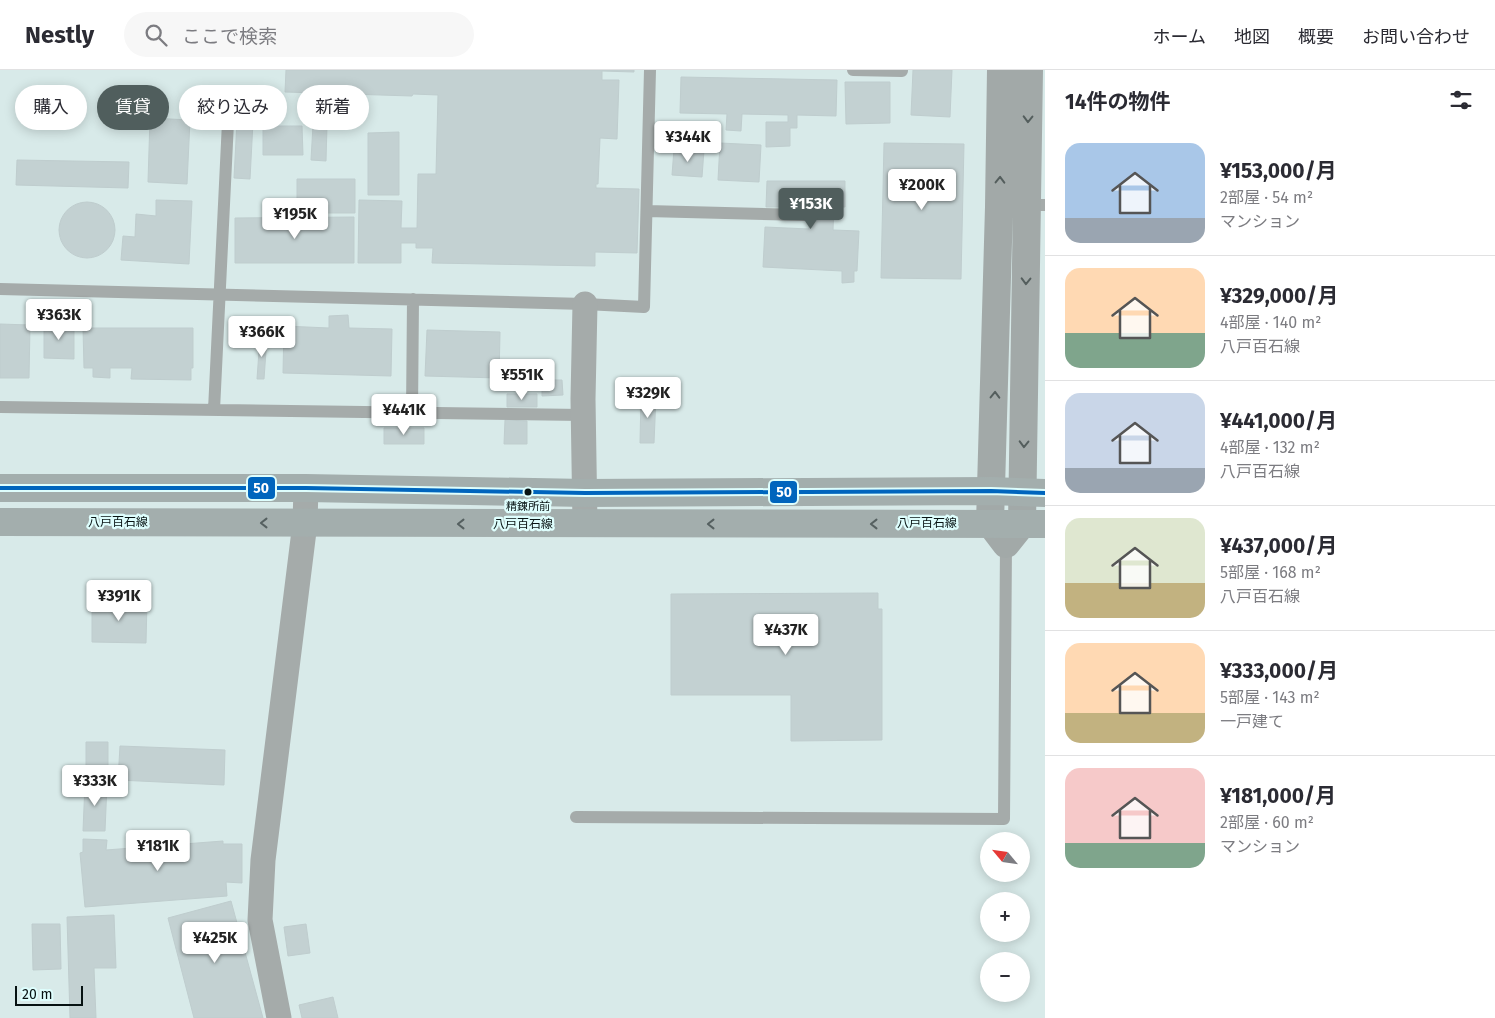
<!DOCTYPE html>
<html lang="ja">
<meta charset="utf-8">
<style>
body{margin:0;font-family:"Fira Sans","Noto Sans JP",sans-serif;background:#f7f7f7;color:#2b2b33;height:100vh;display:flex;flex-direction:column;font-size:19px;white-space:nowrap}
*{box-sizing:border-box;margin:0}
p{font-size:16px;color:#7c7c81}
.icon{flex:none;width:28px;height:28px;fill:none;stroke:currentColor;stroke-width:2;stroke-linecap:round;stroke-linejoin:round}
.map{position:relative;flex:1;overflow:hidden}
.sheet{display:flex;flex-direction:column;background:#fff;width:450px}
.sheet>*{flex:none}
.hud{position:absolute;left:15px;top:15px;width:475px;height:45px;display:flex;gap:10px}
.needle{width:32px;rotate:299deg}
.buttons{position:absolute;left:980px;top:762px;display:grid;gap:10px}
.buttons a{display:grid;place-items:center;width:50px;height:50px;border-radius:50%;background:#fff;box-shadow:0 2px 12px #0003;font-size:25px}
.scale{position:absolute;left:15px;bottom:12px;width:68px;box-sizing:border-box;padding-left:5px;border:2px solid #071212;border-top:0;font-size:14px;line-height:18px;white-space:nowrap;color:#071212;-webkit-text-stroke:4px #defefd;paint-order:stroke}
.price{position:absolute;translate:-50% -42px;padding:0 11px;border-radius:5px;background:#fff;color:#222;font-size:16px;line-height:32px;filter:drop-shadow(0 1px 2px #0008)}
.price::after{content:'';position:absolute;left:50%;top:30px;width:15px;height:11px;margin-left:-8px;background:inherit;clip-path:polygon(0 0,100% 0,50% 100%)}
.price.on{background:#505e5d;color:#fff}
ul{padding:0;list-style:none}
li{display:flex;align-items:center;gap:15px;height:125px;padding:0 20px}
li+li{border-top:1px solid #e1e1e2}
li span{display:grid;place-items:center;flex:none;width:140px;height:100px;border-radius:15px;color:#555}
li>.icon{margin-inline-start:auto}
span .icon{width:60px;height:60px;fill:#fffc;stroke-width:1}
li b{font-size:21px}
h2{display:flex;justify-content:space-between;align-items:center;height:60px;padding:0 20px;font-size:21px}
.chip{padding:0 18px;border-radius:22px;background:#fff;box-shadow:0 2px 12px #0003;font-size:18px;line-height:45px}
.chip.on{background:#505e5d;color:#fff}
header{display:flex;align-items:center;gap:30px;box-sizing:border-box;height:70px;padding:0 25px;background:#fff;border-bottom:1px solid #e1e1e2}
header strong{font-size:24px}
nav{display:flex;gap:28px;margin-inline-start:auto;font-size:18px}
.search{width:350px;height:45px;background:#f7f7f7;display:flex;align-items:center;gap:12px;box-sizing:border-box;padding:0 18px;border-radius:28px;color:#7c7c81;font-size:19px}
main{display:flex;flex:1;min-height:0}
.map>svg:first-child{display:block}
.building{fill:#c3d1d2;stroke:#bfcdce}
.lines{fill:none;stroke-linecap:round;stroke-linejoin:round}
.lane{stroke:#a5abaa;stroke-width:12}
.street{stroke:#a5abaa;stroke-width:25}
.secondary{stroke:#a2a9a8;stroke-width:28}
.primary{stroke:#a3aead;stroke-width:28}
.bus-1-casing{stroke:#defefd;stroke-width:8}
.bus-1{stroke:#0065bd;stroke-width:4}
.oneway{stroke:#545e5d}
.oneway2{stroke:#556060}
.bus-dot{fill:#071212;stroke:#defefd;stroke-width:2}
.labels{text-anchor:middle;dominant-baseline:central;stroke-width:4.5;stroke-linejoin:round;paint-order:stroke}
.bus-label{font-size:11px;fill:#071212;stroke:#defefd}
.street-label{font-size:12px;fill:#071212;stroke:#defefd}
.line-badge{stroke:#defefd;stroke-width:2}
.badge-label{font-size:14px;text-anchor:middle;font-weight:bold;fill:#fff}
</style>
<header>
<strong>Nestly</strong>
<div class="search"><svg class="icon" aria-label="search" viewBox="0 0 24 24"><circle cx="10" cy="10" r="6"/><path d="M15 15l6 6"/></svg>ここで検索</div>
<nav><a>ホーム</a><a>地図</a><a>概要</a><a>お問い合わせ</a></nav>
</header>
<main>
<div class="map">
<svg width="1045" height="948" viewBox="0 0 1045 948">
<rect width="100%" height="100%" fill="#d8eae9"/>
<path class="building" d="M286,0h348v2l-32,-1v9h17l-2,59 -17,-1 -2,46h-2v4l43,1 -2,64 -42,-1v14l-163,-3 1,-15h-17v-5h-15v20h-43l1,-63 43,1 -1,27h16l1,-54h18l2,-79 -25,-1 -1,2 -127,-4z
M913,0h39l-2,47 -39,-2z
M681,7l156,3 -1,36 -39,-1v13h-7v18l-24,1v-25h22v-7l-46,-1 -1,17 -15,-1 1,-16 -47,-1z
M845,12h45v41l-44,1z
M126,19l1,17 -17,1v-17z
M150,48l40,2 -3,64 -39,-2z
M237,51l16,1 -3,57 -16,-1z
M313,55h14l-1,36 -15,-1z
M263,56h39l1,29h-40z
M399,62v63h-31v-62z
M720,73l41,2 -2,37 -41,-2z
M884,73l80,1 -3,135 -80,-1z
M674,79l30,1 -2,27 -30,-2z
M17,90l112,2 -1,26 -112,-3z
M297,109h58v34h-58z
M767,111h78v26h-11l-1,23 26,1 -2,40h-3v11l-12,1v-12l-79,-4 2,-40 44,2 1,-22h-44z
M156,130l36,1 -3,63 -68,-4 2,-24 12,1 1,-23 20,2z
M59 160a28 28 0 1 1 56 0a28 28 0 1 1-56 0Z
M354,147v46h-119v-45z
M348,245l1,13 43,1 -1,47 -108,-3 1,-47 45,2v-12z
M0,254l30,1 -1,53h-29z
M44,254h30v35l-30,-1z
M83,258h110v40h-2v12l-60,-1 1,-11h-22v10l-17,-1v-9h-9z
M427,260l73,2 -1,46 -74,-2z
M260,267h7l-3,42h-7z
M542,310h20l1,15 -21,1z
M507,324h30v13h-30z
M641,326h15l-2,47h-14z
M505,350l22,1v23h-23z
M384,358h40v16h-40z
M878,523v16h4v131l-91,1v-46h-120v-101z
M92,531l55,1 -1,41 -54,-1z
M86,672h22v34h-22z
M120,676l105,4 -1,35 -106,-5z
M85,713l22,1 -2,47h-22z
M83,769l24,1 -1,10 117,-9v3h19v39l-16,-1 1,14 -142,11 -5,-54 3,-1z
M231,831l32,117h-69l-26,-100z
M114,845l2,53h-22l2,50h-26l-3,-101z
M32,854h28l1,45 -28,1z
M306,854l4,29 -22,3 -4,-29z
M333,927l5,21h-36l-3,-13z"/>
<g class="lines">
<path class="lane" d="M853,0l49,1v-1
M1024,135h21
M647,141l158,4
M0,219l585,15 59,3 6,-237
M0,337l583,8
M214,340l14,-288
M412,343l1,-114
M576,747l428,2 2,-275"/>
<path class="street" d="M585,234l-2,95 2,125
M279,948l-19,-98 3,-60 42,-337 1,-35"/>
<path class="secondary" d="M1001,0l-2,137 -9,316 16,21 16,-20 7,-454"/>
<path class="primary" d="M0,418h306l279,5 406,-2 54,2
M0,452l1045,2"/>
<defs>
<path id="bus-1" d="M0,418h306l279,5 406,-2 54,2"/>
</defs>
<use href="#bus-1" class="bus-1-casing"/>
<use href="#bus-1" class="bus-1"/>
</g>
<defs><path id="oneway-chevron" d="M-2-3.5L2.5 0L-2 3.5" fill="none" stroke-width="1.6" stroke-linecap="round" stroke-linejoin="round" transform="scale(1.25)"/></defs>
<g class="oneway">
<use href="#oneway-chevron" transform="translate(1028 49) rotate(91)"/>
<use href="#oneway-chevron" transform="translate(1000 110) rotate(-89)"/>
<use href="#oneway-chevron" transform="translate(1026 211) rotate(91)"/>
<use href="#oneway-chevron" transform="translate(995 325) rotate(-89)"/>
<use href="#oneway-chevron" transform="translate(1024 374) rotate(91)"/>
</g>
<g class="oneway2">
<use href="#oneway-chevron" transform="translate(264 453) rotate(-180)"/>
<use href="#oneway-chevron" transform="translate(461 454) rotate(-180)"/>
<use href="#oneway-chevron" transform="translate(711 454) rotate(180)"/>
<use href="#oneway-chevron" transform="translate(874 454) rotate(180)"/>
</g>
<circle class="bus-dot" cx="528" cy="422" r="4.5"/>
<g class="labels">
<g class="bus-label">
<text x="528" y="436">精錬所前</text>
</g>
<g class="street-label">
<text x="118" y="452">八戸百石線</text>
<text x="927" y="453">八戸百石線</text>
<text x="523" y="454">八戸百石線</text>
</g>
</g>
<g class="line-badge">
<rect x="247" y="406" width="29" height="24" rx="5" fill="#0065bd"/>
<rect x="769" y="410" width="29" height="24" rx="5" fill="#0065bd"/>
</g>
<g class="badge-label">
<text x="261" y="423">50</text>
<text x="784" y="427">50</text>
</g>
</svg>
<div class="buttons">
<a><svg class="needle" viewBox="-14 -14 28 28"><path d="M0-13l5 13h-10z" fill="#e53935"/><path d="M0 13l5-13h-10z" fill="#7c7c81"/></svg></a>
<a>+</a>
<a>−</a>
</div>
<div class="scale">20 m</div>
<b class="price" style="left:688px;top:93px">¥344K</b>
<b class="price" style="left:922px;top:141px">¥200K</b>
<b class="price on" style="left:811px;top:160px">¥153K</b>
<b class="price" style="left:295px;top:170px">¥195K</b>
<b class="price" style="left:59px;top:271px">¥363K</b>
<b class="price" style="left:262px;top:288px">¥366K</b>
<b class="price" style="left:522px;top:331px">¥551K</b>
<b class="price" style="left:648px;top:349px">¥329K</b>
<b class="price" style="left:404px;top:366px">¥441K</b>
<b class="price" style="left:119px;top:552px">¥391K</b>
<b class="price" style="left:786px;top:586px">¥437K</b>
<b class="price" style="left:95px;top:737px">¥333K</b>
<b class="price" style="left:158px;top:802px">¥181K</b>
<b class="price" style="left:215px;top:894px">¥425K</b>
<div class="hud">
<a class="chip">購入</a>
<a class="chip on">賃貸</a>
<a class="chip">絞り込み</a>
<a class="chip">新着</a>
</div>
</div>
<section class="sheet">
<h2>14件の物件<svg class="icon" aria-label="filters" viewBox="0 0 24 24"><path d="M4 7h16M4 17h16"/><circle cx="9" cy="7" r="2"/><circle cx="15" cy="17" r="2"/></svg></h2>
<ul>
<li><span style="background:linear-gradient(#a9c7e8 75%,#9aa5b1 0)"><svg class="icon" aria-label="home" viewBox="0 0 24 24"><path d="M3 11l9-7 9 7M6 9v11h12V9"/></svg></span><div><b>¥153,000/月</b><p>2部屋 · 54 m²</p><p>マンション</p></div></li>
<li><span style="background:linear-gradient(#ffd9b3 65%,#7fa58c 0)"><svg class="icon" aria-label="home" viewBox="0 0 24 24"><path d="M3 11l9-7 9 7M6 9v11h12V9"/></svg></span><div><b>¥329,000/月</b><p>4部屋 · 140 m²</p><p>八戸百石線</p></div></li>
<li><span style="background:linear-gradient(#c9d6e8 75%,#9aa5b1 0)"><svg class="icon" aria-label="home" viewBox="0 0 24 24"><path d="M3 11l9-7 9 7M6 9v11h12V9"/></svg></span><div><b>¥441,000/月</b><p>4部屋 · 132 m²</p><p>八戸百石線</p></div></li>
<li><span style="background:linear-gradient(#dfe7d0 65%,#c2b280 0)"><svg class="icon" aria-label="home" viewBox="0 0 24 24"><path d="M3 11l9-7 9 7M6 9v11h12V9"/></svg></span><div><b>¥437,000/月</b><p>5部屋 · 168 m²</p><p>八戸百石線</p></div></li>
<li><span style="background:linear-gradient(#ffd9b3 70%,#c2b280 0)"><svg class="icon" aria-label="home" viewBox="0 0 24 24"><path d="M3 11l9-7 9 7M6 9v11h12V9"/></svg></span><div><b>¥333,000/月</b><p>5部屋 · 143 m²</p><p>一戸建て</p></div></li>
<li><span style="background:linear-gradient(#f6c9c9 75%,#7fa58c 0)"><svg class="icon" aria-label="home" viewBox="0 0 24 24"><path d="M3 11l9-7 9 7M6 9v11h12V9"/></svg></span><div><b>¥181,000/月</b><p>2部屋 · 60 m²</p><p>マンション</p></div></li>
</ul>
</section>
</main>
